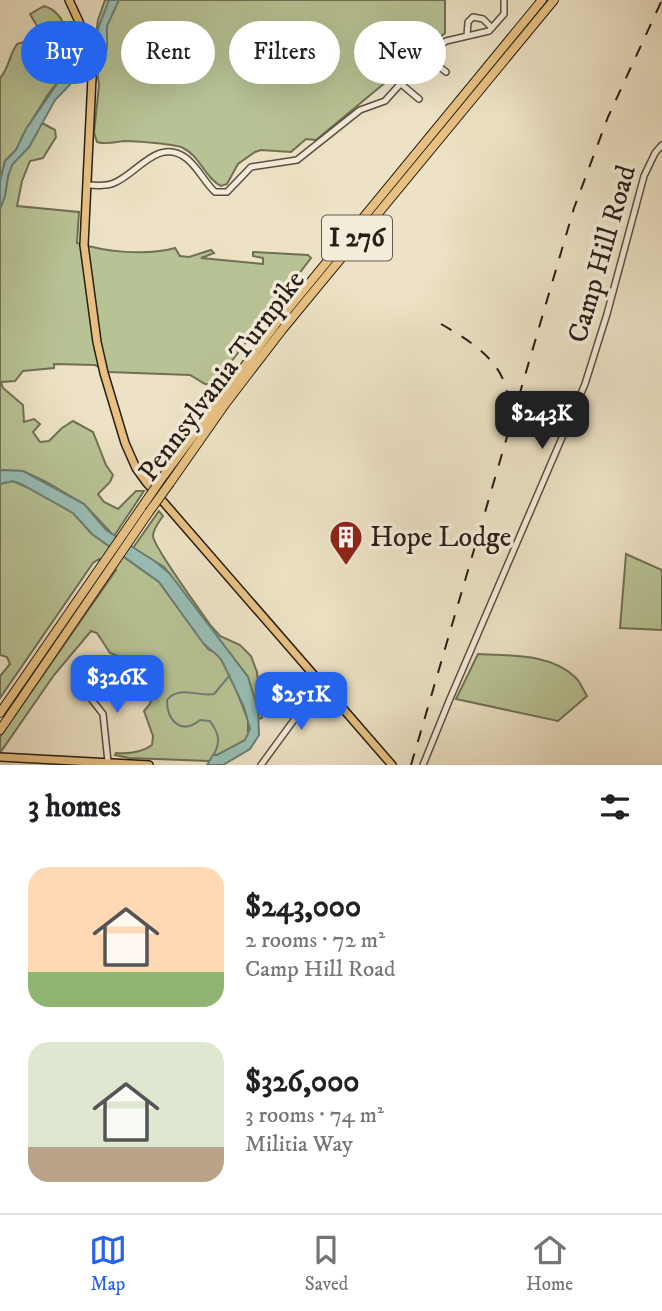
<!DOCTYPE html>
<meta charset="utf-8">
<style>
body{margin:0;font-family:"IM FELL DW Pica",serif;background:#f6f6f6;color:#202124;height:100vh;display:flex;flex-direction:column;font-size:26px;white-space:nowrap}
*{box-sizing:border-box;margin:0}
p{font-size:23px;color:#757577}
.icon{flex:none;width:38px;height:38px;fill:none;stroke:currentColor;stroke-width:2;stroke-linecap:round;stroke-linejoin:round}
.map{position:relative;height:765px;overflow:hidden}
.panel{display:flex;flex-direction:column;background:#fff;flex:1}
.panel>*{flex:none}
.top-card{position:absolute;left:21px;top:21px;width:621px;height:63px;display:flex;gap:14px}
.price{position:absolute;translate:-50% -60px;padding:0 16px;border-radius:14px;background:#2563eb;color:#fff;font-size:23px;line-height:46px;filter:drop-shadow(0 2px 4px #0008)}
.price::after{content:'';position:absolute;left:50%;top:42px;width:21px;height:16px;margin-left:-10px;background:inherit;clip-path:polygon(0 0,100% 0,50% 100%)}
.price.current{background:#222;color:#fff}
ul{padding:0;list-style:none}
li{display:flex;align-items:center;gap:21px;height:175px;padding:0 28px}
li span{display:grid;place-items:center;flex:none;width:196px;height:140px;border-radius:21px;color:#555}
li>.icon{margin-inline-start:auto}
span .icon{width:84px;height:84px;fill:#fffc;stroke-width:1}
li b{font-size:30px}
h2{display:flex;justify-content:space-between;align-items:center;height:84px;padding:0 28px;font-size:30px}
.chip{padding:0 24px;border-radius:32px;background:#fff;box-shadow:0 7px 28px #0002;font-size:24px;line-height:63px}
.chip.current{background:#2563eb;color:#fff}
.dock{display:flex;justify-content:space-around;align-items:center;height:98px;border-top:2px solid #e0e0e0;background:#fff;font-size:19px;color:#757577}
.dock a{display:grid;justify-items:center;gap:4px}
.dock .current{color:#2563eb}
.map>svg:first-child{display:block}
.green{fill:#b8c395;stroke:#707056;stroke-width:2}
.water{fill:#99beb5;stroke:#6c7e76;stroke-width:2}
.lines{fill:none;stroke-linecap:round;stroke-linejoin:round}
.stream{stroke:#6c7e76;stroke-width:2}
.minor-casing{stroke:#5a4e43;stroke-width:8}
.major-casing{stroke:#291d18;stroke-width:10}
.highway-casing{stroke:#291d18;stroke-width:10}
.minor{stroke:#f3ecd9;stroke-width:5}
.major{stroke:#e6c182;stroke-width:7}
.highway{stroke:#e6c182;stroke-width:8}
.rail{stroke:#291d18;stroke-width:2;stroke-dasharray:12 12;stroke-linecap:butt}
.highway-bridge-casing{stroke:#291d18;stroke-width:10;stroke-linecap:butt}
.highway-bridge{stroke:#e6c182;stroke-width:8}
.labels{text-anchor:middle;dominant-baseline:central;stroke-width:7;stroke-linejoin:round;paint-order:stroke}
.shield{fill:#f3ecd9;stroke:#665b52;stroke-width:2}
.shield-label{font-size:26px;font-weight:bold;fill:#291d18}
.street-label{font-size:28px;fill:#291d18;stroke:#f3ecd9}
.poi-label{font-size:28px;fill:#291d18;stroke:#f3ecd9;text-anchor:start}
</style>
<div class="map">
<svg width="662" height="765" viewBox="0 0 662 765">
<rect width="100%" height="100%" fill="#ede2c5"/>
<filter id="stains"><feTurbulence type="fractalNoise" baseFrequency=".00286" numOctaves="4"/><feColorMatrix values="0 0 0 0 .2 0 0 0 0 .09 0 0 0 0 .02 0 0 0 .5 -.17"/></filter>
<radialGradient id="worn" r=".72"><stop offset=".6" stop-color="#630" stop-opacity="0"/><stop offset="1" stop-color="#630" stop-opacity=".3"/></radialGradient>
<path class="green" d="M105,0h340v33l-129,107 -10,-1 -15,13 -30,-2 -6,2 -17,12 -11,20 -6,2c-16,-8 -21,-30 -38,-38 -6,-4 -50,-7 -59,-7 -9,1 -18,4 -27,1l-3,-9 5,-48 -5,-38 4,-27z
M44,6c17,5 21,20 27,35l9,3 4,17 -25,19 -12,16 -23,37 -8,17 -11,11 -5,20v-103c9,-9 9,-23 17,-34l22,-7 1,-6 -10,-17z
M42,123l13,7 1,7 -13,21 -13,3 -8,20 -5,25 62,6 -2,31c29,9 68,13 98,5l5,8 9,1 22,-7 3,3 -13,5 62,6v-6l-10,-2v-4l55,3 3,3 -97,126h-9l-15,-9 -82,-3 -13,-7 -41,-1v4l-31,3 -8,10 -14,1 2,6 20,17 1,17 10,-3 6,5 -7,8 7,10 9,-1 13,-13 11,-7 20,11 13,33 7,10 -3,7 -12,12 6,8 14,7 18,-18h8l-30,45 -30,-32 -38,-22 -23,-11 -23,-1v-262l5,-12 3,-20 4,-12 17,-17z
M13,481l20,9 40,23 19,21 67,48 49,67 10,5 13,23 17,43v16l-3,5 -36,20 -80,-3 -14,-3 1,-2c13,1 25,0 36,-8l1,-9 -9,-25 6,-7 3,-13 -13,-10 -10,-18 -9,-6 -11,-4 -13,-20 -6,-2 -37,44 -54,78v-16l116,-167 -17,-11 -6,4 -93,135v-22l10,-12 -3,-7 -7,-2v-171z
M159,511l4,5c-4,6 -10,13 -10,20 0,10 49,77 58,90l9,10 20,9 11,11 6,16 5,46 -3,1 -11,-42 -84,-110 -31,-19z
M626,554l36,16v60l-42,-2z
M478,654c32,2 72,-1 97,23 5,4 8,13 12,19l-29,25 -102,-22z"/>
<path class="water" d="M109,0h10l-12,26v22l-3,10 -21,13 -28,29 -26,47 -17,18 -4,11 -3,20 -5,13v-28l5,-20 11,-11 10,-21 33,-48 35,-30 5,-25z
M0,470l23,1 61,33 22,26 50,32 14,12 78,103 10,32 1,26 -9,14 -27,16h-16l6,-10h4l28,-15 5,-11 -6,-22 -22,-46c-5,-8 -13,-11 -19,-18l-44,-61 -67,-48 -19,-21 -52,-29 -8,-3 -13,3z"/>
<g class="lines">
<path class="stream" d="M214,754c7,-13 5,-20 -4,-33l-10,-1c-18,15 -33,2 -33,-20 12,-15 31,-3 47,-6l16,-19"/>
<defs>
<path id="minor" d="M467,36l1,-14 5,-5 10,2 9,9
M426,56l20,16
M401,84l18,15
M87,185c9,0 18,2 27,-2 23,-9 44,-46 72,-25 12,9 18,24 29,34h12l24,-25 46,-7 63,-50 25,-9 35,-39 26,-21 43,-10 15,-17v-14
M81,686l22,28 5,48
M261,765l60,-82
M423,765l26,-64 136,-317 22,-70 37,-138 11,-23 7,-8"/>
<path id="major" d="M69,0l12,26 11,51 -8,168 13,97 7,31 21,70 11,25 10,14 246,283
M0,757l149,8"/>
<path id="highway" d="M164,475l111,-150 267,-325
M170,483l56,-80 56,-73 272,-330
M0,713l144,-209
M0,730l149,-218"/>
</defs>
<use href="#minor" class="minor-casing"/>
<use href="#major" class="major-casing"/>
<use href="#highway" class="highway-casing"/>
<use href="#minor" class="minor"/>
<use href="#major" class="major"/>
<use href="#highway" class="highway"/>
<path class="rail" d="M441,324c35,20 71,43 67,88
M411,765l163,-557 34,-91 54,-117"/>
<defs>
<path id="highway-bridge" d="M144,504l20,-29
M149,512l21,-29"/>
</defs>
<use href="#highway-bridge" class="highway-bridge-casing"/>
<use href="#highway-bridge" class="highway-bridge"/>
</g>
<defs>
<symbol id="building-pin" viewBox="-11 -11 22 30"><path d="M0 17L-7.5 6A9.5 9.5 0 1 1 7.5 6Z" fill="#8f2418" stroke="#f3ecd9"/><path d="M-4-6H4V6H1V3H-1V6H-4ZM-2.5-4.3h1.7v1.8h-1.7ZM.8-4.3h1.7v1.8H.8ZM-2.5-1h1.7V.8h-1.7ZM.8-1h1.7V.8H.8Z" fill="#fff"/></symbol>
</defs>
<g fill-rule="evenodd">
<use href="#building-pin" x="327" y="518" width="38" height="52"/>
</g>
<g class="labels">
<rect class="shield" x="322" y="215.5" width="70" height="45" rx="5"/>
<g class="shield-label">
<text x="357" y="238">I 276</text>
</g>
<g class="street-label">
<text transform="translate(602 254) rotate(-74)">Camp Hill Road</text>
<text transform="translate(222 376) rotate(-53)">Pennsylvania Turnpike</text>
</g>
<g class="poi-label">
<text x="370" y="537">Hope Lodge</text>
</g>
</g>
<rect width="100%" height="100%" filter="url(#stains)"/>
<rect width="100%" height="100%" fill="url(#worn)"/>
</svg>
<b class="price current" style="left:542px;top:451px">$243K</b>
<b class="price" style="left:117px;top:715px">$326K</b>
<b class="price" style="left:301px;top:732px">$251K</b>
<div class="top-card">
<a class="chip current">Buy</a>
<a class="chip">Rent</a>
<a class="chip">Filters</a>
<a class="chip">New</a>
</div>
</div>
<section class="panel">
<h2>3 homes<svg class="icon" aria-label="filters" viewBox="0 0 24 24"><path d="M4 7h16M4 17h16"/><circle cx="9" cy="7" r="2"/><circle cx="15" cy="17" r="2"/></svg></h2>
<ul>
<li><span style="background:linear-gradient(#ffd9b3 75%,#8fb573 0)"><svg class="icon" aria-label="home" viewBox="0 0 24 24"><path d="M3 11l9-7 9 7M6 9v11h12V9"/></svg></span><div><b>$243,000</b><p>2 rooms · 72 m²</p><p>Camp Hill Road</p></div></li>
<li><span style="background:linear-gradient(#dfe7d0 75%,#b9a48a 0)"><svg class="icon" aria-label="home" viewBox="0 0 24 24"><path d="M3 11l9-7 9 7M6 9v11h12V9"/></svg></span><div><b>$326,000</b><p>3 rooms · 74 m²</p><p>Militia Way</p></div></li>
</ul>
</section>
<nav class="dock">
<a class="current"><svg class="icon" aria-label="map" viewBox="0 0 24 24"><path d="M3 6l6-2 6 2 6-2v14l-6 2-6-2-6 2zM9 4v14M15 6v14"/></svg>Map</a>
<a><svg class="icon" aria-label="saved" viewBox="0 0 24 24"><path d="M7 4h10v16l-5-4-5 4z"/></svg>Saved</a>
<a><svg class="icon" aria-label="home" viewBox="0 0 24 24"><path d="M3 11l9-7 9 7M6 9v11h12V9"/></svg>Home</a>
</nav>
